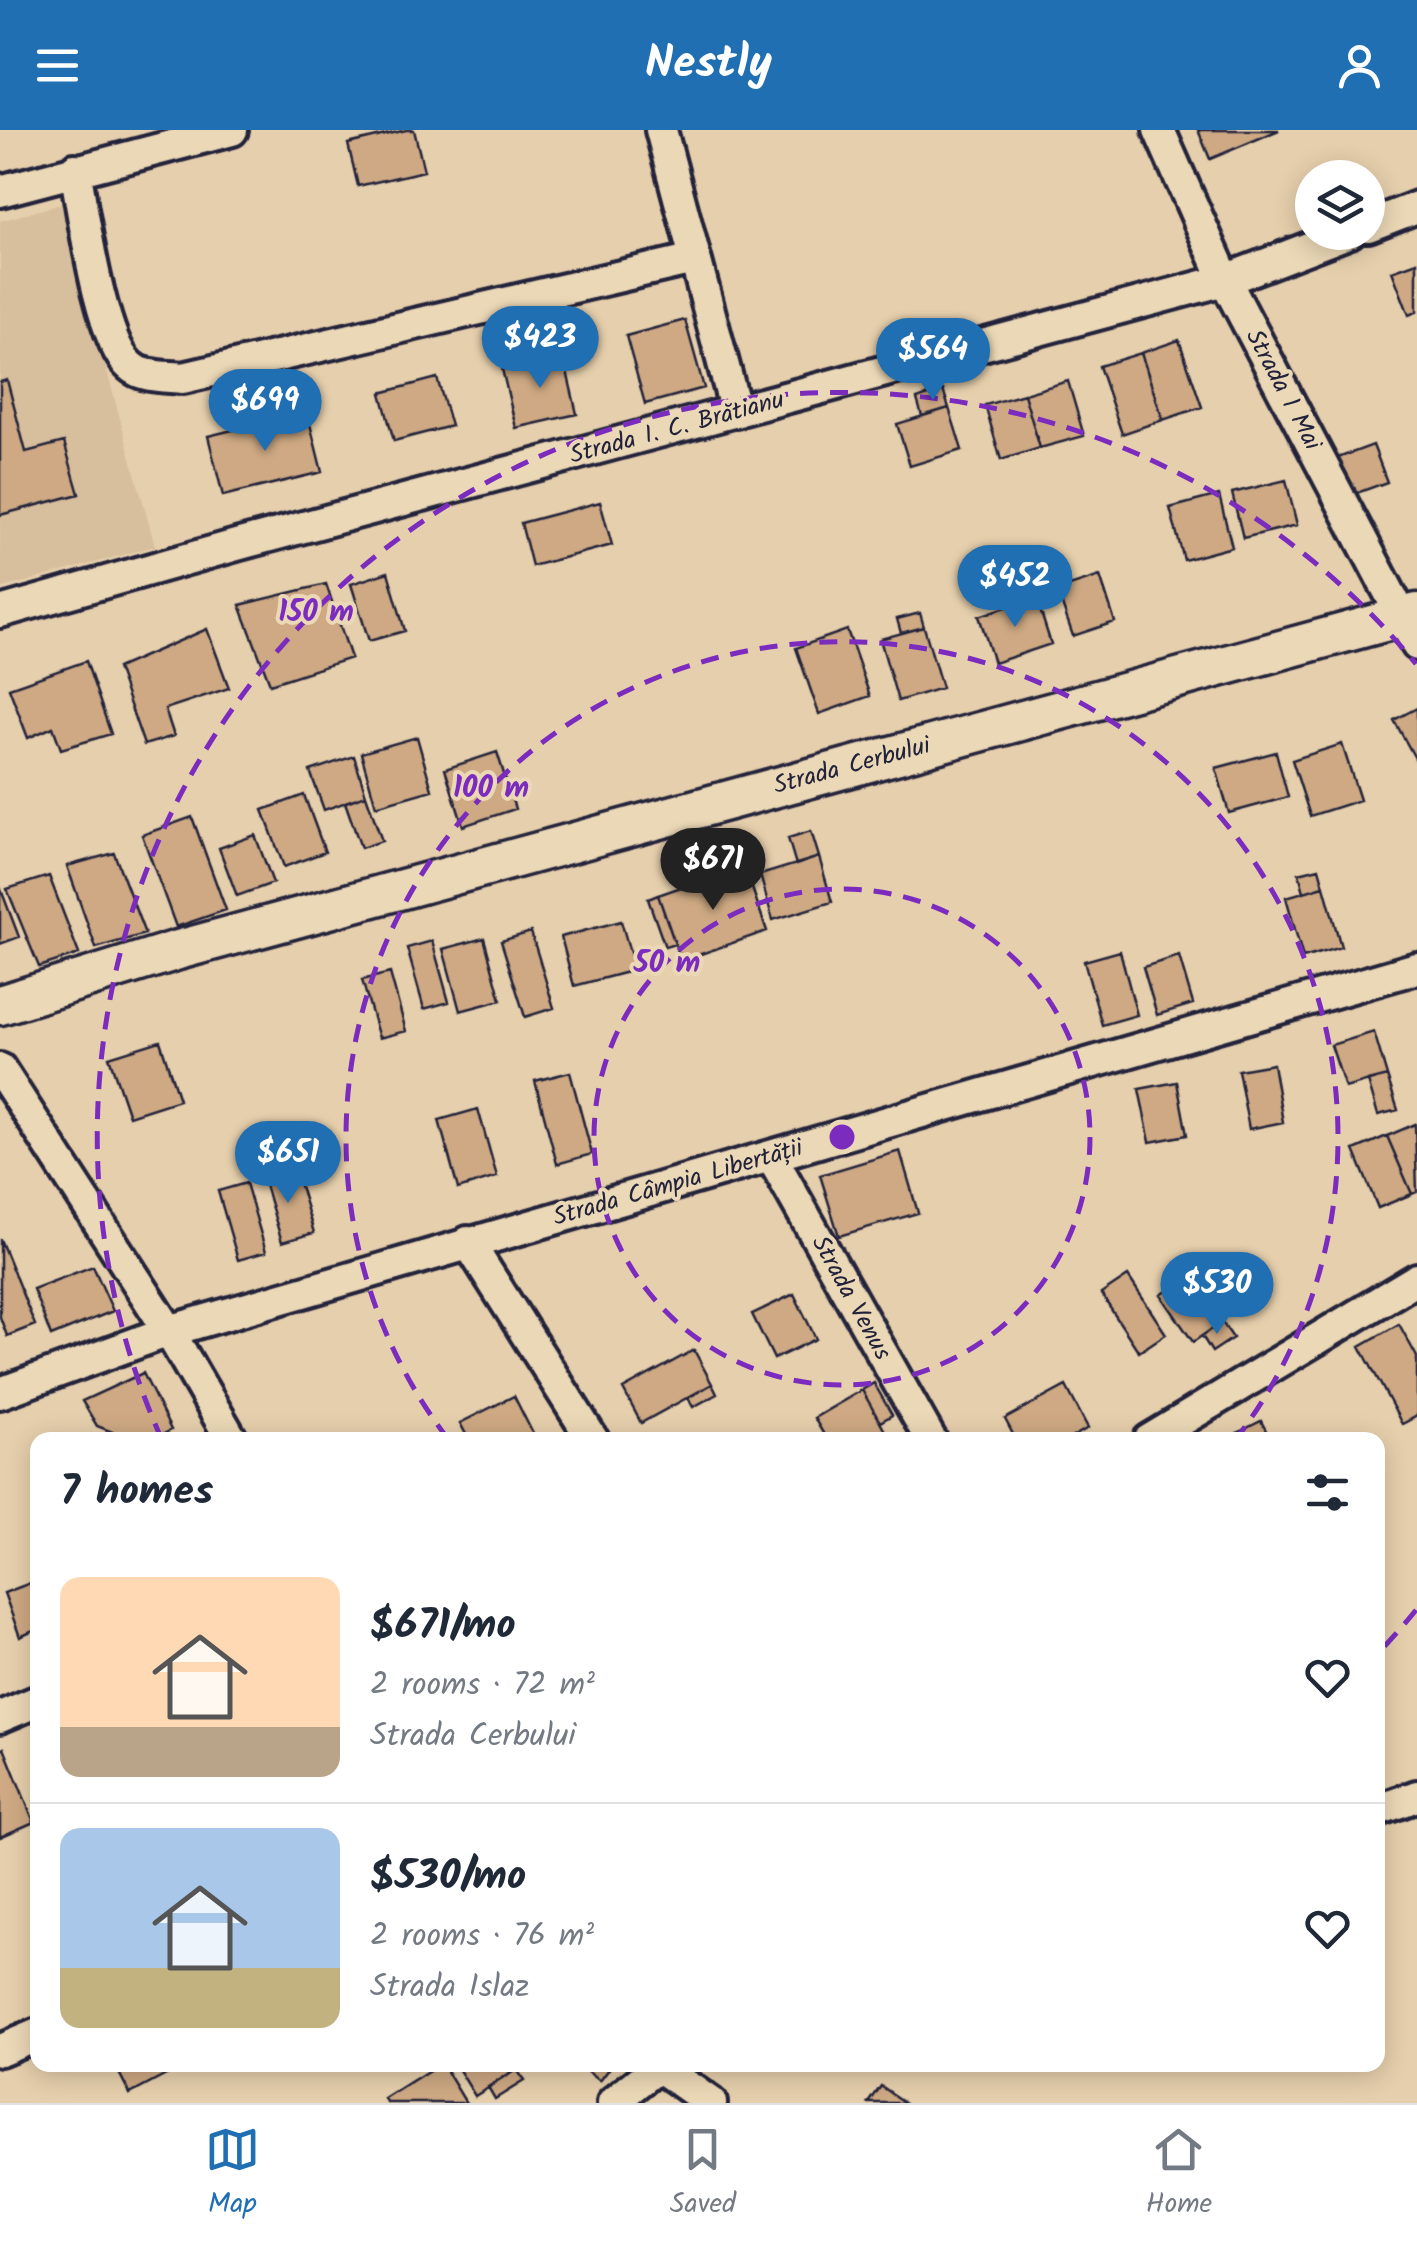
<!DOCTYPE html>
<meta charset="utf-8">
<style>
body{margin:0;font-family:Kalam,sans-serif;background:#f2f2f3;color:#1f2937;height:100vh;display:flex;flex-direction:column;font-size:38px;white-space:nowrap}
*{box-sizing:border-box;margin:0}
p{font-size:32px;color:#747a83}
.icon{flex:none;width:55px;height:55px;fill:none;stroke:currentColor;stroke-width:2;stroke-linecap:round;stroke-linejoin:round}
.map{position:relative;flex:1;overflow:hidden}
.details{position:absolute;left:30px;top:1302px;width:1355px;height:640px;display:flex;flex-direction:column;background:#fff;border-radius:20px;box-shadow:0 5px 25px #0003}
.details>*{flex:none}
.controls{position:absolute;left:1295px;top:30px;display:grid;gap:20px}
.controls a{display:grid;place-items:center;width:90px;height:90px;border-radius:50%;background:#fff;box-shadow:0 5px 25px #0003;font-size:50px}
.price{position:absolute;translate:-50% -85px;padding:0 22px;border-radius:35px;background:#1f6fb2;color:#fff;font-size:32px;line-height:65px;filter:drop-shadow(0 2px 5px #0008)}
.price::after{content:'';position:absolute;left:50%;top:60px;width:30px;height:22px;margin-left:-15px;background:inherit;clip-path:polygon(0 0,100% 0,50% 100%)}
.price.current{background:#222;color:#fff}
ul{padding:0;list-style:none}
li{display:flex;align-items:center;gap:30px;height:250px;padding:0 30px}
li+li{border-top:2px solid #e0e1e3}
li span{display:grid;place-items:center;flex:none;width:280px;height:200px;border-radius:20px;color:#555}
li>.icon{margin-inline-start:auto}
span .icon{width:120px;height:120px;fill:#fffc;stroke-width:1}
li b{font-size:42px}
h2{display:flex;justify-content:space-between;align-items:center;height:120px;padding:0 30px;font-size:42px}
header{display:flex;justify-content:space-between;align-items:center;height:130px;padding:0 30px;background:#1f6fb2;color:#fff;font-size:45px;font-weight:800}
.tab-bar{display:flex;justify-content:space-around;align-items:center;height:140px;border-top:2px solid #e0e1e3;background:#fff;font-size:28px;color:#747a83}
.tab-bar a{display:grid;justify-items:center;gap:5px}
.tab-bar .current{color:#1f6fb2}
.map>svg:first-child{display:block}
.built{fill:#d7be9c}
.building{fill:#cea983;stroke:#22223b;stroke-width:2.5}
.lines{fill:none;stroke-linecap:round;stroke-linejoin:round}
.minor-casing{stroke:#22223b;stroke-width:38}
.tertiary-casing{stroke:#22223b;stroke-width:45}
.minor{stroke:#ebd8b6;stroke-width:30}
.tertiary{stroke:#ebd8b6;stroke-width:38}
.ring{fill:none;stroke:#7b2cbf;stroke-width:5;stroke-dasharray:18 12}
.labels{text-anchor:middle;dominant-baseline:central;stroke-width:8;stroke-linejoin:round;paint-order:stroke}
.street-label{font-size:25px;fill:#22223b;stroke:#ebd8b6}
.centre{fill:#7b2cbf;stroke:#ebd8b6;stroke-width:5}
.ring-label{font-size:30px;text-anchor:middle;font-weight:bold;fill:#7b2cbf;stroke:#ebd8b6;stroke-width:8;stroke-linejoin:round;paint-order:stroke}
</style>
<header><svg class="icon" aria-label="menu" viewBox="0 0 24 24"><path d="M4 6h16M4 12h16M4 18h16"/></svg>Nestly<svg class="icon" aria-label="person" viewBox="0 0 24 24"><circle cx="12" cy="8" r="4"/><path d="M4 21q1-7 8-7t8 7"/></svg></header>
<div class="map">
<svg width="1417" height="1973" viewBox="0 0 1417 1973">
<rect width="100%" height="100%" fill="#e6cfac"/>
<filter id="ink" filterUnits="userSpaceOnUse"><feTurbulence type="fractalNoise" baseFrequency=".01" numOctaves="2"/><feDisplacementMap in="SourceGraphic" scale="20" xChannelSelector="R" yChannelSelector="G"/><feConvolveMatrix kernelMatrix="1 2 1 2 8 2 1 2 1" color-interpolation-filters="sRGB"/></filter>
<g filter="url(#ink)">
<path class="built" d="M61,74l94,342 -155,43v-368z"/>
<path class="building" d="M406,0h8l10,41 -66,15 -10,-42z
M1198,0h81l-69,29z
M1417,132v50l-8,3 -17,-44z
M685,190l19,68 -59,16 -19,-68z
M1179,210l23,67 -39,13 -22,-67z
M1141,223l22,67 -41,14 -23,-68z
M563,224l14,60 -61,14 -14,-59z
M437,248l14,48 -57,15 -13,-48z
M7,250l19,72 38,-10 15,52 -79,21v-133z
M1068,251l16,55 -44,12 -16,-54z
M943,260l6,18 -27,8 -5,-17z
M1024,264l16,54 -39,12 -16,-55z
M949,278l13,42 -52,16 -13,-42z
M307,282l15,60 -99,24 -15,-60z
M1373,315l14,37 -38,14 -14,-37z
M1286,350l11,45 -54,13 -11,-45z
M1219,365l13,52 -48,13 -14,-52z
M600,372l12,43 -80,21 -11,-43z
M388,442l17,59 -36,10 -18,-57z
M1100,446l15,46 -42,14 -16,-46z
M326,454l25,74 -81,26 -30,-79z
M1036,467l15,47 -57,19 -15,-47z
M920,483l4,14 -23,6 -4,-14z
M924,497l18,61 -44,13 -18,-62z
M207,499l22,59 -64,21 9,27 -30,9 -27,-77z
M847,500l23,66 -51,18 -23,-66z
M86,531l25,73 -50,15 -8,-22 -25,11 -19,-50z
M1417,578v54l-23,-42z
M417,607l15,53 -56,16 -15,-53z
M1342,614l18,56 -50,16 -18,-56z
M497,622l18,57 -52,17 -18,-57z
M1276,622l12,45 -59,16 -13,-45z
M354,626l12,39 -42,15 -14,-39z
M304,665l21,57 -41,15 -21,-57z
M366,665l16,46 -21,7 -16,-46z
M192,687l34,93 -50,17 -34,-92z
M811,701l8,26 -23,8 -8,-27z
M255,705l18,48 -36,13 -18,-48z
M114,723l31,81 -49,14 -29,-82z
M819,727l13,45 -59,18 -13,-45z
M744,735l23,66 -86,30 -23,-66z
M1319,738l5,18 -20,6 -5,-19z
M49,746l30,78 -40,13 -32,-78z
M1324,756l17,61 -38,11 -17,-61z
M0,757l19,50 -19,7z
M658,765l17,49 -10,3 -17,-48z
M621,791l14,49 -61,16 -13,-49z
M531,802l23,76 -29,9 -24,-76z
M484,808l17,62 -41,11 -17,-62z
M432,811l17,61 -25,7 -17,-61z
M1120,821l17,64 -35,10 -18,-64z
M1179,826l14,48 -36,11 -14,-48z
M390,843l16,58 -27,7 -17,-58z
M1374,902l13,44 -42,12 -14,-43z
M160,911l19,59 -50,16 -20,-59z
M1273,934l10,58 -34,7 -11,-59z
M570,942l22,82 -35,10 -22,-83z
M1387,946l11,34 -20,5 -10,-34z
M1177,952l10,53 -37,7 -11,-53z
M478,979l19,68 -39,12 -19,-69z
M1415,994l2,68 -5,2 -25,-58z
M1387,1006l25,58 -34,14 -24,-58z
M900,1021l18,62 -79,23 -19,-61z
M295,1039l19,64 -32,9 -19,-64z
M246,1053l20,69 -28,8 -20,-69z
M0,1109l35,86 -28,11 -7,-19z
M93,1136l20,45 -62,25 -18,-47z
M1190,1145l32,47 -29,20 -32,-47z
M1128,1146l38,58 -27,18 -38,-58z
M794,1164l22,45 -42,20 -22,-45z
M1222,1192l11,16 -21,14 -10,-16z
M1399,1194l18,33v59l-15,8 -42,-78z
M694,1220l18,34 -71,39 -18,-34z
M143,1243l28,57 -18,10h-20l-36,-14 -15,-25z
M874,1253l18,32 -12,7 -18,-32z
M712,1254l5,10 -24,13 -5,-9z
M1066,1256l22,42 -21,12h-51l-11,-21z
M862,1260l28,50h-63l-13,-22z
M514,1266l22,44h-67l-9,-17z
M1261,1291l10,19h-31l-3,-7z
M38,1450v49l-18,8 -16,-44z
M4,1618l30,74 -34,15v-87z
M115,1935h70l-55,29z
M439,1935h4l23,38h-79l-2,-4z
M456,1935h68l-49,31z
M579,1935h33l-12,16z
M516,1940l8,11 -29,18 -7,-12z
M881,1956l25,17h-37z"/>
<g class="lines">
<defs>
<path id="minor" d="M661,0l75,282
M1159,0l66,150 192,365
M75,39c8,42 25,172 55,197 13,12 36,10 53,12l511,-119
M0,61l232,-61
M1368,96l49,-19
M0,482l240,-68 985,-264 125,-48
M0,939l169,262 63,109
M771,1026l160,284
M468,1112l125,198
M0,1263l169,-62 1248,-363
M1149,1310l268,-161
M0,1587l38,-16
M1378,1680l39,-14
M0,1920l38,-16
M657,1935l54,38
M613,1973l47,-38"/>
<path id="tertiary" d="M0,875l178,-55 1239,-337"/>
</defs>
<use href="#minor" class="minor-casing"/>
<use href="#tertiary" class="tertiary-casing"/>
<use href="#minor" class="minor"/>
<use href="#tertiary" class="tertiary"/>
</g>
</g>
<g class="ring">
<circle cx="842" cy="1007" r="248"/>
<path d="M448 1309A496 496 0 1 1 1236 1309"/>
<path d="M1416 1480A744 744 0 0 1 1382 1519M162 1310A744 744 0 0 1 1416 534"/>
</g>
<g class="labels">
<g class="street-label">
<text transform="translate(1283 260) rotate(62)">Strada 1 Mai</text>
<text transform="translate(677 298) rotate(-15)">Strada I. C. Brătianu</text>
<text transform="translate(852 636) rotate(-15)">Strada Cerbului</text>
<text transform="translate(678 1053) rotate(-16)">Strada Câmpia Libertății</text>
<text transform="translate(851 1168) rotate(61)">Strada Venus</text>
</g>
</g>
<circle cx="842" cy="1007" r="15" class="centre"/>
<g class="ring-label">
<text x="316" y="491">150 m</text>
<text x="491" y="667">100 m</text>
<text x="667" y="842">50 m</text>
</g>
</svg>
<div class="controls">
<a><svg class="icon" aria-label="layers" viewBox="0 0 24 24"><path d="M12 4l9 5-9 5-9-5zM3 14l9 5 9-5"/></svg></a>
</div>
<b class="price" style="left:540px;top:261px">$423</b>
<b class="price" style="left:933px;top:273px">$564</b>
<b class="price" style="left:265px;top:324px">$699</b>
<b class="price" style="left:1015px;top:500px">$452</b>
<b class="price current" style="left:713px;top:783px">$671</b>
<b class="price" style="left:288px;top:1076px">$651</b>
<b class="price" style="left:1217px;top:1207px">$530</b>
<section class="details">
<h2>7 homes<svg class="icon" aria-label="filters" viewBox="0 0 24 24"><path d="M4 7h16M4 17h16"/><circle cx="9" cy="7" r="2"/><circle cx="15" cy="17" r="2"/></svg></h2>
<ul>
<li><span style="background:linear-gradient(#ffd9b3 75%,#b9a48a 0)"><svg class="icon" aria-label="home" viewBox="0 0 24 24"><path d="M3 11l9-7 9 7M6 9v11h12V9"/></svg></span><div><b>$671/mo</b><p>2 rooms · 72 m²</p><p>Strada Cerbului</p></div><svg class="icon" aria-label="heart" viewBox="0 0 24 24"><path d="M12 20l-8-8c-3-5 5-10 8-4 3-6 11-1 8 4z"/></svg></li>
<li><span style="background:linear-gradient(#a9c7e8 70%,#c2b280 0)"><svg class="icon" aria-label="home" viewBox="0 0 24 24"><path d="M3 11l9-7 9 7M6 9v11h12V9"/></svg></span><div><b>$530/mo</b><p>2 rooms · 76 m²</p><p>Strada Islaz</p></div><svg class="icon" aria-label="heart" viewBox="0 0 24 24"><path d="M12 20l-8-8c-3-5 5-10 8-4 3-6 11-1 8 4z"/></svg></li>
</ul>
</section>
</div>
<nav class="tab-bar">
<a class="current"><svg class="icon" aria-label="map" viewBox="0 0 24 24"><path d="M3 6l6-2 6 2 6-2v14l-6 2-6-2-6 2zM9 4v14M15 6v14"/></svg>Map</a>
<a><svg class="icon" aria-label="saved" viewBox="0 0 24 24"><path d="M7 4h10v16l-5-4-5 4z"/></svg>Saved</a>
<a><svg class="icon" aria-label="home" viewBox="0 0 24 24"><path d="M3 11l9-7 9 7M6 9v11h12V9"/></svg>Home</a>
</nav>
